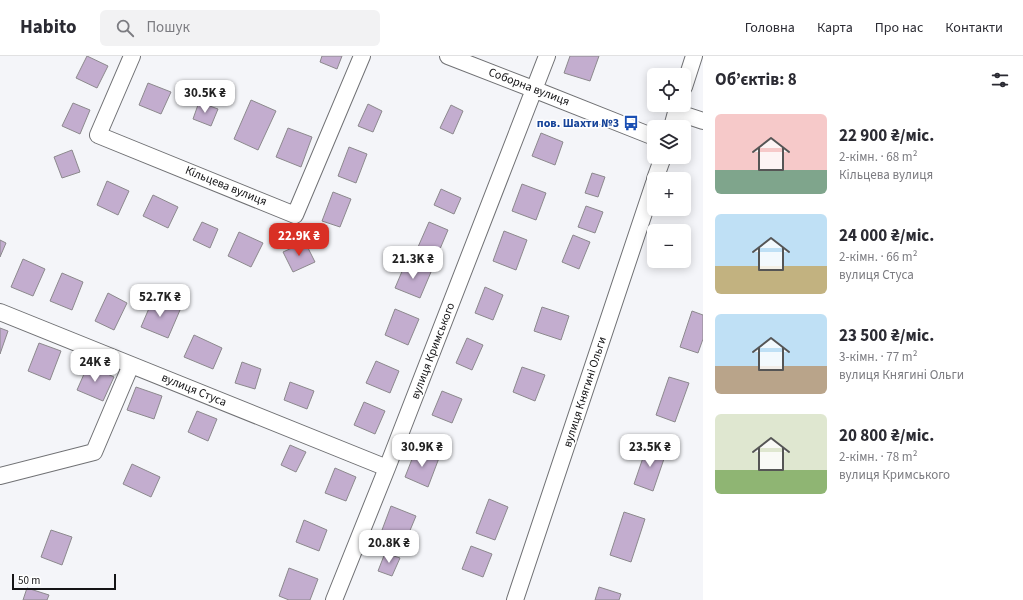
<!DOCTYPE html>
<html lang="uk">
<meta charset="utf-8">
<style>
body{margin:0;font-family:"Source Sans 3",sans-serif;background:#f2f2f3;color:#2b2b33;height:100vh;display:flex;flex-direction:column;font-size:15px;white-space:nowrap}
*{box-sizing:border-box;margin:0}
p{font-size:13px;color:#7c7c81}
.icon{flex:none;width:22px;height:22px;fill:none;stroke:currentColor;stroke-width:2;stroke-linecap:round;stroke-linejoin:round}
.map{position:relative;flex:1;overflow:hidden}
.drawer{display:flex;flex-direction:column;background:#fff;width:320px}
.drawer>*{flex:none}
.buttons{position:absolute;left:647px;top:12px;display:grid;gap:8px}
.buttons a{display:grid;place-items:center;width:44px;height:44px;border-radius:6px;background:#fff;box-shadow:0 2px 10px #0003;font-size:20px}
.scale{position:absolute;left:12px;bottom:10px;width:104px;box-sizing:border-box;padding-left:4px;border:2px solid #141416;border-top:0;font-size:11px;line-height:14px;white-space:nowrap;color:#141416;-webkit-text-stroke:3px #fff;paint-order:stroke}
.price{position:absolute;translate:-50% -34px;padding:0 9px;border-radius:8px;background:#fff;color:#222;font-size:13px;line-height:26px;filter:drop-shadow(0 1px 2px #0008)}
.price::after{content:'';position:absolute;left:50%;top:24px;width:12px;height:9px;margin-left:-6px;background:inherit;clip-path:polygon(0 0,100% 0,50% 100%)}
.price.selected{background:#d93025;color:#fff}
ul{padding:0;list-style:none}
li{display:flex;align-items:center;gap:12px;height:100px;padding:0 12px}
li span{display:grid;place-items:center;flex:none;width:112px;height:80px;border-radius:6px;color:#555}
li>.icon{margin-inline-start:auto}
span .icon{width:48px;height:48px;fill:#fffc;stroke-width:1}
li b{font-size:17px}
h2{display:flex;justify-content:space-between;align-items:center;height:48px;padding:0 12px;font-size:17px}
header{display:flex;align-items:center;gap:24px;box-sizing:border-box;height:56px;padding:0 20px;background:#fff;border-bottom:1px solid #e1e1e2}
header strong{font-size:19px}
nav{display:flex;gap:22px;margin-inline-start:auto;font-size:14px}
.search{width:280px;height:36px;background:#f2f2f3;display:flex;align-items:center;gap:10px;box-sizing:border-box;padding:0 14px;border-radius:6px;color:#7c7c81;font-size:15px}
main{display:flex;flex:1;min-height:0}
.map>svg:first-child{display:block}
.building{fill:#c3adcf;stroke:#8c898d}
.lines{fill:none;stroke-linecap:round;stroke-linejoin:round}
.minor-casing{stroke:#707174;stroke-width:18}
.minor{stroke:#fff;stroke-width:16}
.labels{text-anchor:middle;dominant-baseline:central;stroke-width:3;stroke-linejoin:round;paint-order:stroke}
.street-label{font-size:12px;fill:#141416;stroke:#fff}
.transit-label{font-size:12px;font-weight:bold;fill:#164399;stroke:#fff;text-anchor:end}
</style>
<header>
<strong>Habito</strong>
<div class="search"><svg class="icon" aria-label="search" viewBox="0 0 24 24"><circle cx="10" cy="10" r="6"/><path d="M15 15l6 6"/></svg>Пошук</div>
<nav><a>Головна</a><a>Карта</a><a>Про нас</a><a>Контакти</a></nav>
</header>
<main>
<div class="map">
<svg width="703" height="544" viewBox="0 0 703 544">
<rect width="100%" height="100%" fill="#f4f5f9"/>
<path class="building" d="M87,0l21,10 -11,22 -21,-10z
M322,0h20l-5,13 -17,-7z
M570,0h29l-9,25 -26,-8z
M148,27l23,9 -10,22 -22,-9z
M251,44l25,11 -18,39 -24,-11z
M199,46l19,7 -7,17 -18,-7z
M73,47l17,7 -10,24 -18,-8z
M368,48l14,7 -9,21 -15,-6z
M451,49l12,6 -10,23 -13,-6z
M288,72l24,9 -11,30 -25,-10z
M541,77l22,9 -8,23 -23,-9z
M349,91l18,7 -11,29 -18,-7z
M72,94l8,22 -18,6 -8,-21z
M592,117l13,4 -7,20 -13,-4z
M107,125l22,10 -11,24 -21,-10z
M522,128l24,9 -10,27 -24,-9z
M441,133l20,9 -7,16 -20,-9z
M333,136l18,7 -11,28 -18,-6z
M153,139l25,12 -10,21 -25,-12z
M586,150l17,6 -8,21 -17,-6z
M202,166l16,7 -8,19 -17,-8z
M429,166l19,8 -11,26 -19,-9z
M504,175l23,9 -11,30 -23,-9z
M239,176l24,11 -12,24 -23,-11z
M573,179l17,7 -11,27 -17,-7z
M0,184l6,3 -6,14z
M305,186l10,20 -22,10 -10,-20z
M23,203l22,10 -12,27 -22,-9z
M406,206l25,10 -11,26 -25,-10z
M62,217l21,9 -11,28 -22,-9z
M485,231l18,8 -10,25 -18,-7z
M108,237l19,10 -13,27 -19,-9z
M153,243l27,11 -12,28 -27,-11z
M542,251l27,9 -8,24 -27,-9z
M395,253l24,10 -11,26 -23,-10z
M692,255l11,4v24l-5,14 -18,-6z
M0,272l8,3 -8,23z
M194,279l28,13 -9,21 -29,-12z
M467,282l16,7 -11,25 -16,-7z
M39,287l22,8 -11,29 -22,-9z
M376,305l23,10 -9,22 -24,-10z
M242,306l19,7 -6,20 -20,-6z
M88,309l26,12 -11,24 -26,-11z
M522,311l23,8 -10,26 -22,-9z
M669,321l20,6 -14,39 -19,-7z
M290,326l24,9 -7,18 -23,-9z
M136,331l26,9 -8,23 -27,-9z
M442,335l20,8 -10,24 -20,-8z
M364,346l21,9 -10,23 -21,-9z
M197,355l20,8 -9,22 -20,-9z
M290,389l16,7 -10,20 -15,-7z
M647,390l19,7 -13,38 -19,-7z
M416,393l23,9 -11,29 -23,-10z
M132,408l28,13 -9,20 -28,-13z
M335,412l21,9 -10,24 -21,-8z
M489,443l19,8 -13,33 -19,-7z
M391,450l25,10 -10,24 -24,-10z
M624,456l21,7 -14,43 -21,-7z
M304,464l23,10 -8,21 -23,-9z
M51,474l21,7 -10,28 -21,-8z
M471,490l21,8 -9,23 -21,-8z
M385,497l15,5 -8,18 -14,-5z
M289,512l29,11 -8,21h-21l-10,-4z
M599,531l22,7 -2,6h-24z
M27,532l22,7 -2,5h-24z"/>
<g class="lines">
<defs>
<path id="minor" d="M132,0l-34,79 197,80 67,-159
M448,0l85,33 121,48
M684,31l10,-31
M676,56l27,9
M672,71l6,-22
M655,123l8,-22
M0,256l387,156
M0,420l94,-24 37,-87
M334,544l53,-132 160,-412
M515,544l139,-417"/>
</defs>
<use href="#minor" class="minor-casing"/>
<use href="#minor" class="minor"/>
</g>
<defs>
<symbol id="bus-bare" viewBox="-9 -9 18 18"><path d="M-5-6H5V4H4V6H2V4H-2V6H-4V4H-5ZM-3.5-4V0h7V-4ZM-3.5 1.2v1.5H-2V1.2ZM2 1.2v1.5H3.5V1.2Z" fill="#1a4fb4" stroke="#fff" stroke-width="2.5" paint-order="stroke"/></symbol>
</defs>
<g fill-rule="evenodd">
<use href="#bus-bare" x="620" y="56" width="22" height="22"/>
</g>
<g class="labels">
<g class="street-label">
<text transform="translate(529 31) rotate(21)">Соборна вулиця</text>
<text transform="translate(226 130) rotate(22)">Кільцева вулиця</text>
<text transform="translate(433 295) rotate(-69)">вулиця Кримського</text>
<text transform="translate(194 334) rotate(22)">вулиця Стуса</text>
<text transform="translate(585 336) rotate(-72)">вулиця Княгині Ольги</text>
</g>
<g class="transit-label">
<text x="619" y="67">пов. Шахти №3</text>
</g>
</g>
</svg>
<div class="buttons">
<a><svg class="icon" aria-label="locate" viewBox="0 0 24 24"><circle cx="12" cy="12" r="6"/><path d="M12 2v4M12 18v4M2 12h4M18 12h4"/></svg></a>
<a><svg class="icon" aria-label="layers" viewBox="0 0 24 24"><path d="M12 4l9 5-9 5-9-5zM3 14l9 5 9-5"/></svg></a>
<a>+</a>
<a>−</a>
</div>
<div class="scale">50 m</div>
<b class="price" style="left:205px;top:58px">30.5K ₴</b>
<b class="price selected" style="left:299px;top:201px">22.9K ₴</b>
<b class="price" style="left:413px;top:224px">21.3K ₴</b>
<b class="price" style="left:160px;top:262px">52.7K ₴</b>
<b class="price" style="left:95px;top:327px">24K ₴</b>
<b class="price" style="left:422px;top:412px">30.9K ₴</b>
<b class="price" style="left:650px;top:412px">23.5K ₴</b>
<b class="price" style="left:389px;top:508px">20.8K ₴</b>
</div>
<section class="drawer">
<h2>Об’єктів: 8<svg class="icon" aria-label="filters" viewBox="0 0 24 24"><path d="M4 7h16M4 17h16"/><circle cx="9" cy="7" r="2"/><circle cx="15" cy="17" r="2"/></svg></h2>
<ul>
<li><span style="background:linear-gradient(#f6c9c9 70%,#7fa58c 0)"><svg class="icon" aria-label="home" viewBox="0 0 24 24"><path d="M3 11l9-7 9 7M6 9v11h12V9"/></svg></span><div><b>22 900 ₴/міс.</b><p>2-кімн. · 68 m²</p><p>Кільцева вулиця</p></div></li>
<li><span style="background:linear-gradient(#bfe0f5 65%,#c2b280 0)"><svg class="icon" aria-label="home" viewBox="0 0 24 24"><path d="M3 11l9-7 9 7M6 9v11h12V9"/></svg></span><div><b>24 000 ₴/міс.</b><p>2-кімн. · 66 m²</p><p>вулиця Стуса</p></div></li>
<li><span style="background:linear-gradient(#bfe0f5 65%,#b9a48a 0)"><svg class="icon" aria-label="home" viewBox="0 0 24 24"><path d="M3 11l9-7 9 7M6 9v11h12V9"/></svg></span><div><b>23 500 ₴/міс.</b><p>3-кімн. · 77 m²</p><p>вулиця Княгині Ольги</p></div></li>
<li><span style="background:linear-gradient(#dfe7d0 70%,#8fb573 0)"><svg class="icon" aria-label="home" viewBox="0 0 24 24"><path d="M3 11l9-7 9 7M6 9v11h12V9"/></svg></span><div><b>20 800 ₴/міс.</b><p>2-кімн. · 78 m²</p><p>вулиця Кримського</p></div></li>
</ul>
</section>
</main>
